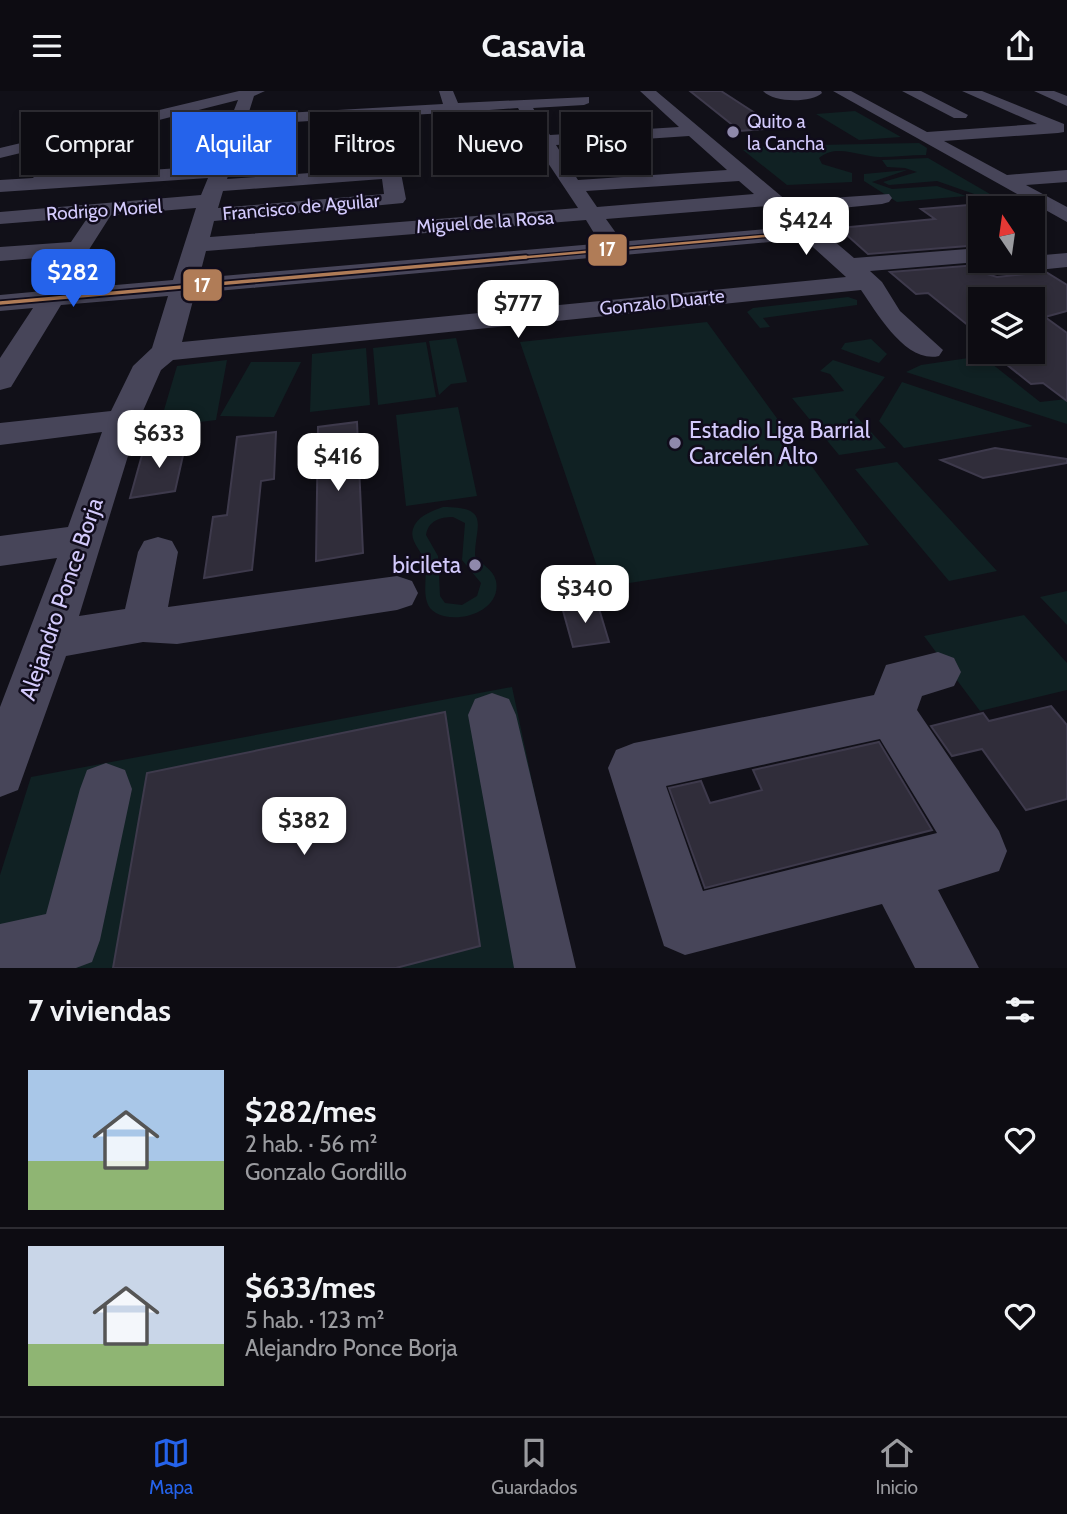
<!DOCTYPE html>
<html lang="es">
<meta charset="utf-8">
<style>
body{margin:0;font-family:Cabin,sans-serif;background:#1b1a20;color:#f1f3f6;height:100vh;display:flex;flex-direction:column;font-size:26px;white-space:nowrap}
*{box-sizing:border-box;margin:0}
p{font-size:23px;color:#9a9b9f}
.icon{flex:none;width:38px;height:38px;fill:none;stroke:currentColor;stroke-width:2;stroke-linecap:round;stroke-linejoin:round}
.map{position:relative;height:877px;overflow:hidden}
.drawer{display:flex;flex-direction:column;background:#0d0c12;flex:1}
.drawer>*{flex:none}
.guide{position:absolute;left:21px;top:21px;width:700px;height:63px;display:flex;gap:14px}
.needle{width:46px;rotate:347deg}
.controls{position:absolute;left:968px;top:105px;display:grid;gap:14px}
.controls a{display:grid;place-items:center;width:77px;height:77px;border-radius:0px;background:#0d0c12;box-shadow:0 4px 10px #0003,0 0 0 2px #2d2c32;font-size:35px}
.price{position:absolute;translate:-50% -60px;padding:0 16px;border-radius:14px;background:#fff;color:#222;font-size:23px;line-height:46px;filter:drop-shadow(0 2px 4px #0008)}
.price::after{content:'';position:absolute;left:50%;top:42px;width:21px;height:16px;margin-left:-10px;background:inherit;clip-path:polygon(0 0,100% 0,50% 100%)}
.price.on{background:#2563eb;color:#fff}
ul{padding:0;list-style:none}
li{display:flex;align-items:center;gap:21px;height:175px;padding:0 28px}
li+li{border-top:2px solid #2d2c32}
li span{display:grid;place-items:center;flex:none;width:196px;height:140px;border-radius:0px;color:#555}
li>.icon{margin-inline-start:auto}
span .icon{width:84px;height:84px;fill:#fffc;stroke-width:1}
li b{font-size:30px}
h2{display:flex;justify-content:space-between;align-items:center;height:84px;padding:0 28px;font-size:30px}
.pill{padding:0 24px;border-radius:0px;background:#0d0c12;box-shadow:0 4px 10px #0003,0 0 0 2px #2d2c32;font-size:24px;line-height:63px}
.pill.on{background:#2563eb;color:#fff}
header{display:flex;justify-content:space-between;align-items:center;height:91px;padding:0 28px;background:#0d0c12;font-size:32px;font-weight:800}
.dock{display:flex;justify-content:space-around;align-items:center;height:98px;border-top:2px solid #2d2c32;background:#0d0c12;font-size:19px;color:#9a9b9f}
.dock a{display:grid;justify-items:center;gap:4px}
.dock .on{color:#2563eb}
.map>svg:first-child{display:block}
.green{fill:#102123;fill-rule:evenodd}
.building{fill:#302d3a;stroke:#3e3a4c;stroke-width:2}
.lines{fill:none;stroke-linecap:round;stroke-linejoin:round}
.minor{fill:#474559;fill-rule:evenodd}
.bus-1-far1-casing{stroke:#100c1b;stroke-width:5}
.bus-1-casing{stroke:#100c1b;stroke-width:7}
.bus-1-far1{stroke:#b07c57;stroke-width:2.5}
.bus-1{stroke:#b07c57;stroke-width:3.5}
.poi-dot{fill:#8f89ac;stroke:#100c1b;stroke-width:2.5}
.labels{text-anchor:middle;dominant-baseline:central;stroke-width:5;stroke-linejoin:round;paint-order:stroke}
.far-poi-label{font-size:19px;fill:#d3cafc;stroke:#100c1b;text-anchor:start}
.far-street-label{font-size:19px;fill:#d3cafc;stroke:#100c1b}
.poi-label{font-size:23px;fill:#d3cafc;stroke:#100c1b;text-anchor:start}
.street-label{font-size:23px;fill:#d3cafc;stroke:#100c1b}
.line-badge{stroke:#100c1b;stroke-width:2.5}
.badge-label{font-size:19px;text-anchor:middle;font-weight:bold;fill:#fff}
</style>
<header><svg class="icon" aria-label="menu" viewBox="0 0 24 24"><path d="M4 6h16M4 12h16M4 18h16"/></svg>Casavia<svg class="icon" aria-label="share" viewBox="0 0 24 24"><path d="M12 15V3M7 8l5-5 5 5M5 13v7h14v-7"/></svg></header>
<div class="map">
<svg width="1067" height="877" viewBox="0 0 1067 877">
<rect width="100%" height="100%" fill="#111018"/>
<path class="green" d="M855,20l46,26 -42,3 -43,-26z
M919,52l8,5 -1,7c-16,0 -31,2 -46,2 -20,0 -43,-14 -61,1l3,6 30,9v9l-65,3 -44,-35 23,-4z
M928,67l62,36 -13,1 -40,-14 -48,4 -6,-3 34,-10 -12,-4 -18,-1 -5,-7z
M907,79l-35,12 20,7 45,-3 29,10 -69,6 -33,-21v-7z
M848,206l9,3v5l-94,13 7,9 -10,1 -13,-16 6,-4z
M707,231l162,223 -265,42 -84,-245z
M456,247l11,44 -16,2 -12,11 -10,-54z
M871,248l16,15 -8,9 -38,-14 4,-6z
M426,251l10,55 -58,8 -5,-57z
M366,257l4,57 -60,7 2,-58z
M982,265l58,46 27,-3v25l-161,-52 15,-7z
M227,269l-11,60 -57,7 18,-61z
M833,269l52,17 -30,38 31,33 -47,7 -47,-57 52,-7 -14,-17 -10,-3z
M251,271h50l-27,55 -54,-1z
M902,291l131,44 -129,22 -25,-27z
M458,316l19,89 -71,10 -10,-91z
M897,371l100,109 -48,10 -94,-112z
M443,416c49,0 32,18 32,49 7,9 18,13 21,25 6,30 -38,44 -60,32 -17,-9 -8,-34 -11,-50 -2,-12 -16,-21 -12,-34 4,-13 19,-18 30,-22zM453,426l12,6 -3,37 19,23 -4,13 -15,9 -17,-2 -5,-7 -2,-40 -12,-21c2,-14 14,-18 27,-18z
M1067,500v34l-27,-28z
M1024,524l43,48v27l-87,21 -56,-75z
M512,596l60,281h-572v-93l31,-98z"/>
<path class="building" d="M690,0h31l57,37 -38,3z
M980,113v41l-112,9 -29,-26 96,-9 -14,-10z
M977,174l3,7 17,5 49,-5 21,13v26l-22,6 22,16v68l-24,-18 -12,1 -40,-32h41v-53h-52v36l-52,-42 -12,1 -26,-22z
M357,331l6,131 -47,8 2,-134z
M276,341l-2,47 -13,2 -9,89 -48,8 9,-61 14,-2 10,-78z
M186,351l-11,49 -45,7 14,-50z
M995,357l72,11v4l-84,15 -42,-18z
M597,511l12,40 -36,5 -11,-40z
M1051,615l16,19v74l-41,11 -44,-61 -30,7 -21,-30 52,-13 6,8z
M445,621l35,234 -84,22h-283l34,-195z
M879,651l53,88 -227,58 -36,-100 32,-7 9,22 52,-13 -9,-20z"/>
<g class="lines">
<path class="minor" d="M239,0h26l-11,5 -6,19 195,-11 -4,-13h14l5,12 131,-6v6l-5,2 -51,3 17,27 129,-8 -39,-36h16l131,110 102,-7 3,4 -3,4 -7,2 -82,8 54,46 126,-10v13h52v-5l35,-3v14l-69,7 -9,-2 -11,-10 -108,9 12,11 18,29 43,39 -4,6c-33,8 -62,-43 -78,-66l-688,70 -12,10 -22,50 -60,196 46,-7 13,-57 6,-11 14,-4 14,4 6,11 -10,55 229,-31 15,5 6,12 -6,12 -15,5 -220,34 -34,-2 -77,14 -48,134 -18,7v-90l57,-149 -57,8v-30l68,-9 34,-95 -102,13v-22l111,-12 22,-45 19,-18 16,-52 -107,9 -50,82 -11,3v-32l33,-50 -33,3v-16l43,-4 19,-35 -62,5v-14l71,-5 17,-25 -88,7v-12l201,-17 7,-17 -208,14v-12l33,-2 29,-35 -62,15v-10zM238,9l-26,66 -158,10 30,-37zM518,17l30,55 30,45 -368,29 4,-16 189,-18 3,-4 -16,-83 57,-3 15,41 9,5 9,-5 -18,-42zM374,26l6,51 -153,11 18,-54zM689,45l38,34 -149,10 -22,-35zM382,88l2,15 -166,14 5,-17zM739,90l15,13 -157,13 -11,-16zM767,115l24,21 -592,51 7,-27 380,-31 11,18 8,2 11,-7 -10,-14zM196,117l-23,72 -103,9 20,-41 21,-33zM804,148l42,38 -664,65 13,-49z
M763,0h58l1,2c-11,10 -48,10 -59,-2z
M833,0h18l76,41 110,-8 -75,-33h20l82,33v8l-6,1 -114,8 63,34 60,-5v12l-41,3 41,22v15z
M902,0h19l47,24 -2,3h-12z
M1034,0h20l13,5v10z
M938,561l16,6 7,14 -7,14 -32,10 -5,14 82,121 8,20 -8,20 -61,19 41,78h-64l-33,-64 -197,51 -21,-9 -56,-178 8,-18 18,-7 240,-48 12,-30zM880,648l57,94 -234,58 -37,-105z
M492,602l17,6 7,16 60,253h-62l-46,-253 7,-16z
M106,672l19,7 7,19 -32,151 -8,22 -16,6h-76v-44l46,-10 34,-125 7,-19z"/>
<defs>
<path id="bus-1-far1" d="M506,168l304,-27"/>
<path id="bus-1" d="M0,212l526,-46"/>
</defs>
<use href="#bus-1-far1" class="bus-1-far1-casing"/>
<use href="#bus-1" class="bus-1-casing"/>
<use href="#bus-1-far1" class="bus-1-far1"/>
<use href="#bus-1" class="bus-1"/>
</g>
<g class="poi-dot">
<circle cx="733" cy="41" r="7"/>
<circle cx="675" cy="352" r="7"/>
<circle cx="475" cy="474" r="7"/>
</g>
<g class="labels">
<g class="far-poi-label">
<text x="747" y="30">Quito a<tspan x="747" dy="22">la Cancha</tspan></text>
</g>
<g class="far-street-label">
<text transform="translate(301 116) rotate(-5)">Francisco de Aguilar</text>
<text transform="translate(104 119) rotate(-4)">Rodrigo Moriel</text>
<text transform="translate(485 131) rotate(-4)">Miguel de la Rosa</text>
<text transform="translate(662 211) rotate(-6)">Gonzalo Duarte</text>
</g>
<g class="poi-label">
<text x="689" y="339">Estadio Liga Barrial<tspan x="689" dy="26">Carcelén Alto</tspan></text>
<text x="461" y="474" text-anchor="end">bicileta</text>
</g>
<g class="street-label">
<text transform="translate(61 508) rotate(-71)">Alejandro Ponce Borja</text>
</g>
</g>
<g class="line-badge">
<rect x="587" y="142" width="41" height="34" rx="7" fill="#b07c57"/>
<rect x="182" y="177" width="41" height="34" rx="7" fill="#b07c57"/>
</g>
<g class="badge-label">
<text x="607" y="165">17</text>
<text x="202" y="201">17</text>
</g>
</svg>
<div class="controls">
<a><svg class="needle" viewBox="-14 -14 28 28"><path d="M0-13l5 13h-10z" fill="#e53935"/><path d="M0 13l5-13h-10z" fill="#9a9b9f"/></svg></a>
<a><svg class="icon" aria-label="layers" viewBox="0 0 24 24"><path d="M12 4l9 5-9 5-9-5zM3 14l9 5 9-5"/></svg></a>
</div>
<b class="price" style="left:806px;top:166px">$424</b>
<b class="price on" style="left:73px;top:218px">$282</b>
<b class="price" style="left:518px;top:249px">$777</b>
<b class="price" style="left:159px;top:379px">$633</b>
<b class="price" style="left:338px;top:402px">$416</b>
<b class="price" style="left:585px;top:534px">$340</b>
<b class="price" style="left:304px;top:766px">$382</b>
<div class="guide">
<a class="pill">Comprar</a>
<a class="pill on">Alquilar</a>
<a class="pill">Filtros</a>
<a class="pill">Nuevo</a>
<a class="pill">Piso</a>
</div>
</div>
<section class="drawer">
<h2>7 viviendas<svg class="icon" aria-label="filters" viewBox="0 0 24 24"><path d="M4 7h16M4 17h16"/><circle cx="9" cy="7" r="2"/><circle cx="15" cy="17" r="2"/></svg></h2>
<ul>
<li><span style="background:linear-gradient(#a9c7e8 65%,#8fb573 0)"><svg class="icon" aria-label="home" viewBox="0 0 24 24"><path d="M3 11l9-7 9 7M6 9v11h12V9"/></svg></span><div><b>$282/mes</b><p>2 hab. · 56 m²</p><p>Gonzalo Gordillo</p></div><svg class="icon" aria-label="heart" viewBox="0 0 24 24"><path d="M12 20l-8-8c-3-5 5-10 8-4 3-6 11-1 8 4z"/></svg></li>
<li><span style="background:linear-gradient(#c9d6e8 70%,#8fb573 0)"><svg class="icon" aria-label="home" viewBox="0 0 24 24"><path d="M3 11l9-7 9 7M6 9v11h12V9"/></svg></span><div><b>$633/mes</b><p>5 hab. · 123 m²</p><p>Alejandro Ponce Borja</p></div><svg class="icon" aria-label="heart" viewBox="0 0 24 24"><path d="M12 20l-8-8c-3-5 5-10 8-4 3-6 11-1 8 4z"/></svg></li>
</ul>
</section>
<nav class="dock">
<a class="on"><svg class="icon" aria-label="map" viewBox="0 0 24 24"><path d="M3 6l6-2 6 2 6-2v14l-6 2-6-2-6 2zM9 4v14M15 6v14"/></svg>Mapa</a>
<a><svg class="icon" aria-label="saved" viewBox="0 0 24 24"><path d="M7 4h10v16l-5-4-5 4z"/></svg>Guardados</a>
<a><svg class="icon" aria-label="home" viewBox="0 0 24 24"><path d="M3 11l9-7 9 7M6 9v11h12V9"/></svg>Inicio</a>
</nav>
